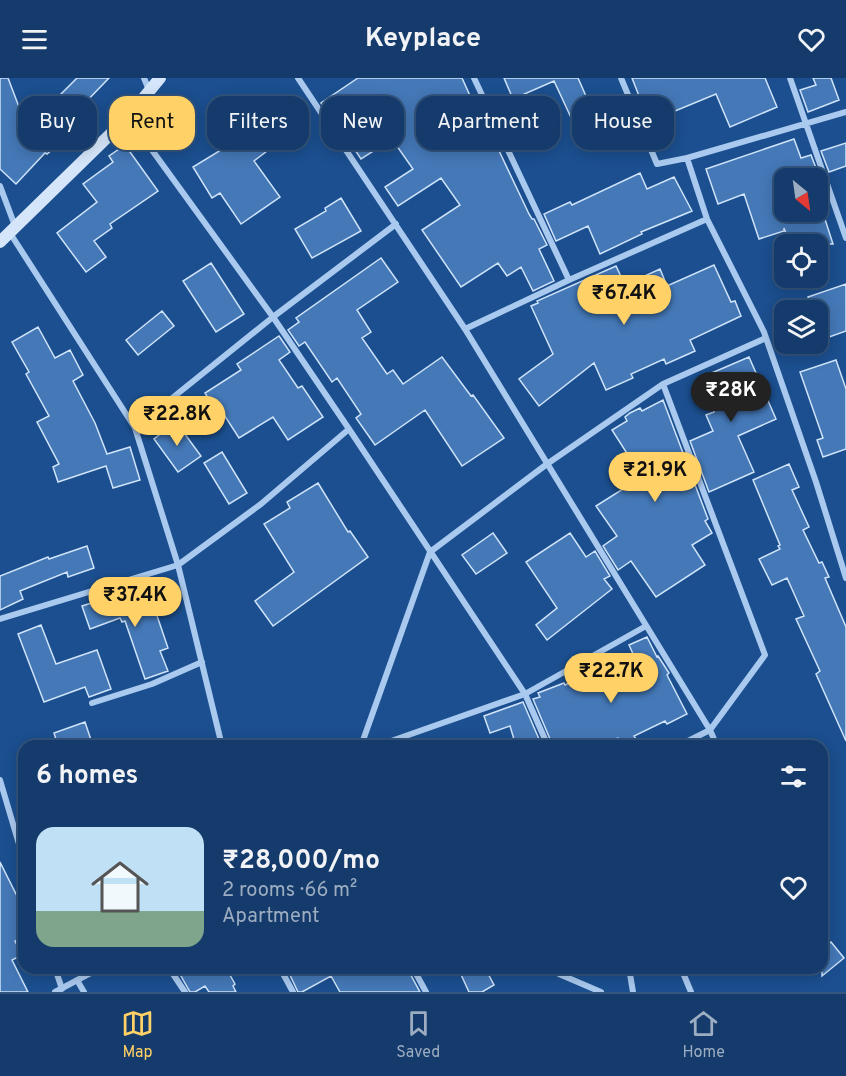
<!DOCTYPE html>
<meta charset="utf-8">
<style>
body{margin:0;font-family:Overpass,sans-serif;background:#214673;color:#f1f3f6;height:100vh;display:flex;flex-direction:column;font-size:22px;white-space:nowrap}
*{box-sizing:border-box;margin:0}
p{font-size:20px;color:#9dadc1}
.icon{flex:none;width:33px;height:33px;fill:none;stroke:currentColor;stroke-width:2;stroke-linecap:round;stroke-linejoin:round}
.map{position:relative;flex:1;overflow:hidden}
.drawer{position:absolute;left:18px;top:662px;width:810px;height:234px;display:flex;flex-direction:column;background:#143b6b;border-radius:18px;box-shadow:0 3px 15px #0003,0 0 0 2px #33557e}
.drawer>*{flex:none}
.hud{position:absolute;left:18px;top:18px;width:810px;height:54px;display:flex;gap:12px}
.needle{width:39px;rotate:151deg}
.tools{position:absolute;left:774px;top:90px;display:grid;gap:12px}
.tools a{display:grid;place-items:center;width:54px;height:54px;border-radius:12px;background:#143b6b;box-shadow:0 3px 15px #0003,0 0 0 2px #33557e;font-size:30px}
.price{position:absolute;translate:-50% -51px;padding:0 14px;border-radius:21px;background:#ffd166;color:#111;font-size:20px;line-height:39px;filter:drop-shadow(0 2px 3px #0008)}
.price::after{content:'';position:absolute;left:50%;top:36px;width:18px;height:14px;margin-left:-9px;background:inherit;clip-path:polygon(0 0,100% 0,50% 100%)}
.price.current{background:#222;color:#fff}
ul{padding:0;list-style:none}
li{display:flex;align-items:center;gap:18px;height:150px;padding:0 18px}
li+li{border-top:2px solid #33557e}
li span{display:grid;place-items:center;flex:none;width:168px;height:120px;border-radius:18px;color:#555}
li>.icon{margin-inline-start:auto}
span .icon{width:72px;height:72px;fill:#fffc;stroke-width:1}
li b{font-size:26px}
h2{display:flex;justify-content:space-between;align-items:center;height:72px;padding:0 18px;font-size:26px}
.chip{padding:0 21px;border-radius:18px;background:#143b6b;box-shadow:0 3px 15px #0003,0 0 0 2px #33557e;font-size:21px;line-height:54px}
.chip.current{background:#ffd166;color:#111}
header{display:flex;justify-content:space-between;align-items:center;height:78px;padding:0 18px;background:#143b6b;font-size:27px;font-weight:700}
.tabs{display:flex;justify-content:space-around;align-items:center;height:84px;border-top:2px solid #33557e;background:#143b6b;font-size:16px;color:#9dadc1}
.tabs a{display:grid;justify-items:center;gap:3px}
.tabs .current{color:#ffd166}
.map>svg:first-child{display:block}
.building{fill:#4478b7;stroke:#cfe3fa;stroke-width:1.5}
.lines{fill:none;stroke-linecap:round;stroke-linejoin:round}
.street{stroke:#a9c9ee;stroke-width:6}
.secondary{stroke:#d6e6fa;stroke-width:12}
</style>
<header><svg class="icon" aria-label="menu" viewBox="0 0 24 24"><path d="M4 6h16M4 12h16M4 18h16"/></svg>Keyplace<svg class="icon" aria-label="heart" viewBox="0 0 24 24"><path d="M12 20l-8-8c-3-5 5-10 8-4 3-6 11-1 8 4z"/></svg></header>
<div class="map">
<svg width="846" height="914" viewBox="0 0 846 914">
<rect width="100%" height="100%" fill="#1b4f8f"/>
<path class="building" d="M0,0h8l19,50 50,-50h32l-55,57 7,7 -14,12 -2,-1 -29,31 -16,-15z
M358,0h104l19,42 3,-1 45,95 3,5h2l13,26 -8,4 15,32 -21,10 -12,-24 -14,9 -9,-13 -37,24 -39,-57 38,-25 -19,-27 -43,28 -13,-19 28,-18 -21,-30 -31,20 -28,-42 -2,1 -10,-15z
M504,0h74l23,52 -20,9 -27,-58 -41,18z
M632,0h133l12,29 -47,20 -14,-33 -53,22 -8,-21 -14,6z
M813,0h18l8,22 -31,12 -8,-22 16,-5z
M275,31l17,23 -38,29 26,36 -39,27 -21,-31 -8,5 -19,-31 51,-31 -1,-3z
M794,61l7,19 10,-3 8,21 -9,2h-26v45l38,-13 11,34h-43l-6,-16v3l-25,8 -15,-45 -26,10 -12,-35z
M846,65v23l-17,6 -8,-21z
M125,67l33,46 -48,33 2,4 -18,13 12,16 -20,15 -29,-39 40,-31 -14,-18 30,-22 -4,-6z
M640,95l7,16 27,-12 18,34 -51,21 1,2 -42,20 -12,-28 -32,15 -12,-27 26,-12 2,3z
M341,120l20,33 -49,27 -17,-29 31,-18 -1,-3z
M381,180l17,24 -41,28 14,22 -9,6 25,36 6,-4 10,14 39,-27 29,39 2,-1 31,43 -42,28 -37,-56 -50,35 -19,-27 5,-4 -24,-36 -5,4 -27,-40 -6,4 -11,-16 11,-8 -3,-4z
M211,185l33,51 -28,18 -33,-51z
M714,187l17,37 4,-1 6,15 -51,24 5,11 -29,13 -2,-5 -33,15 2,4 -27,12 -12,-27 -55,43 -20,-27 34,-25 -22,-48 7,-3 -1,-2 79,-35 9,19 35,-16 7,17z
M846,206v47l-17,6 -9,-27h-7l-5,-13z
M162,233l12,15 -36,29 -12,-15z
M38,249l17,31 15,-8 13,25 -10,6 22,42 12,31 23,-7 10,33 -27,8 -7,-22 -48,16 -5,-15 6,-3 -22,-42 12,-6 -23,-42 3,-2 -17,-30z
M279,258l11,16 -11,8 19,28 4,-2 21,31 -35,23 -15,-23 -34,21 -16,-25 -4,3 -14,-23 36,-23 -4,-6z
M749,279l27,62 -38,17 16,36 -45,20 -19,-51 23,-10 -7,-16 8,-3 -14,-34z
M836,282l10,29v60l-23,8 -6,-17 6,-2 -23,-66z
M663,322l45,119 -3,2 7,12 -20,12 13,20 -49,32 -25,-36 -13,9 -15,-24 14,-10 -21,-30 27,-17 -12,-18 19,-13 -18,-28 15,-9 -2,-4 5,-4 10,-5 2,3z
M176,344l25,34 -23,16 -24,-33z
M222,374l25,41 -18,11 -25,-41z
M789,386l10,23 -7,3 17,37 -6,3 16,33 3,-1 7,15 -4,1 21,49v114l-30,-67 4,-3 -24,-52 8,-3 -17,-38 -15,7 -13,-26 21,-10 -2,-3 2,-1 -27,-65z
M318,405l30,49 2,-1 18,26 -95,69 -18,-25 39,-29 -30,-48 26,-16 -3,-6z
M493,455l14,20 -31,21 -14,-19z
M570,455l16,24 9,-6 15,25 -6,3 8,10 -65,51 -11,-15 21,-17 -31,-46z
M87,468l7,22 -26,9 -1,-5 -47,19 3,8 -23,11v-34l48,-19 1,2z
M148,511l20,59 -8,3 8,20 -23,8 -20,-58 -3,1 -2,-4 -30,11 -8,-23 22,-7 2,5z
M41,547l15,39 41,-14 14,39 -22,8 -4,-10 -41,15 -26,-68z
M647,559l10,20 1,-1 11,17 -2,2 20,39 -20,10 -2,-3 -31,15 2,3 -15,7 -3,-8 -19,8h-46l-20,-47 7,-2 -2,-4 26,-10 1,2 37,-16 5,11 31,-15 -9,-20z
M523,624l19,44h-26l-6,-20 -20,7 -6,-17z
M85,644l8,24h-35l-4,-13z
M0,784l22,44 -3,2 5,12v17l-9,4 7,14 -10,5 16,32h-28z
M831,864l13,16 -22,18v-27z
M196,890h30l9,16 -2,2 3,6h-27l-4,-6 -10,6h-5l-9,-16z
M298,890h109l13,24h-80l-9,-16 -29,16h-4l-9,-19z
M458,890h27l9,17 -12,7h-13z"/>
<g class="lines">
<path class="street" d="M144,0l5,12
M298,0l167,251 245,401 7,16
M474,0l95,202
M621,0l36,86 30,-6 20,61 57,113 52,150 30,96
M790,0l56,160
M128,39l145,200 76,112 176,265 23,52
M687,80l159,-46
M0,108l15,40
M10,155l125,195 43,137 44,181
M465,251l104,-49 138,-61
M663,306l102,271 -55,75 -32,16
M135,350l138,-111 123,-93
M0,541l178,-54 83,-61 88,-75
M92,625l60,-19 50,-22
M361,668l69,-194 117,-88 116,-80 103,-46
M377,668l148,-52 121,-68
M0,702l24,81
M55,890l7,21
M169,890l16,24
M280,890l13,24
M413,890l13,24
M556,890l3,6 42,18
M629,890l4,24
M681,890l10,24
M77,902l7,12
M55,914l45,-24"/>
<path class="secondary" d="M0,164l128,-125 32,-39"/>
</g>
</svg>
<div class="tools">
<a><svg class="needle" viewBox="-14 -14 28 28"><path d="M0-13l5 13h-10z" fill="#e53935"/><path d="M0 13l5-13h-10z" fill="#9dadc1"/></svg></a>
<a><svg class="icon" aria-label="locate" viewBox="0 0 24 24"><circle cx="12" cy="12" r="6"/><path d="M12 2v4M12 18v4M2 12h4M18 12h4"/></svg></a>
<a><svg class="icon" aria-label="layers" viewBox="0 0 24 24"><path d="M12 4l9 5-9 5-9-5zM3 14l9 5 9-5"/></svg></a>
</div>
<b class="price" style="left:624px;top:248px">₹67.4K</b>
<b class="price current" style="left:731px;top:345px">₹28K</b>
<b class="price" style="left:177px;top:369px">₹22.8K</b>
<b class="price" style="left:655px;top:425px">₹21.9K</b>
<b class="price" style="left:135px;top:550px">₹37.4K</b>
<b class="price" style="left:611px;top:626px">₹22.7K</b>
<div class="hud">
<a class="chip">Buy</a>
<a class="chip current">Rent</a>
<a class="chip">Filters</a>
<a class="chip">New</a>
<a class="chip">Apartment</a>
<a class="chip">House</a>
</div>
<section class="drawer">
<h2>6 homes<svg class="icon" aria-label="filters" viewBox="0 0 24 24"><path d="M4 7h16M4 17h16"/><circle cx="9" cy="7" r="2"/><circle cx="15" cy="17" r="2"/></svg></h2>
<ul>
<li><span style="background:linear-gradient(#bfe0f5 70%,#7fa58c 0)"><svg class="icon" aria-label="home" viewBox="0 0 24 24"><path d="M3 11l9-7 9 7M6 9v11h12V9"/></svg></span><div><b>₹28,000/mo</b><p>2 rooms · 66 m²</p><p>Apartment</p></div><svg class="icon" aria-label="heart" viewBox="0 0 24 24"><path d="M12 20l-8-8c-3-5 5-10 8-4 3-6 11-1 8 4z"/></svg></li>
</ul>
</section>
</div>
<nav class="tabs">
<a class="current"><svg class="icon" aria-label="map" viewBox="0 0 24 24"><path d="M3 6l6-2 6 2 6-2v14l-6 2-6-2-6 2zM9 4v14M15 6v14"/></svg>Map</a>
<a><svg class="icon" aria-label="saved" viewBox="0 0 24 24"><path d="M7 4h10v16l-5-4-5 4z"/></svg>Saved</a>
<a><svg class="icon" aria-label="home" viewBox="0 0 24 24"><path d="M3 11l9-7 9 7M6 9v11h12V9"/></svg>Home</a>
</nav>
